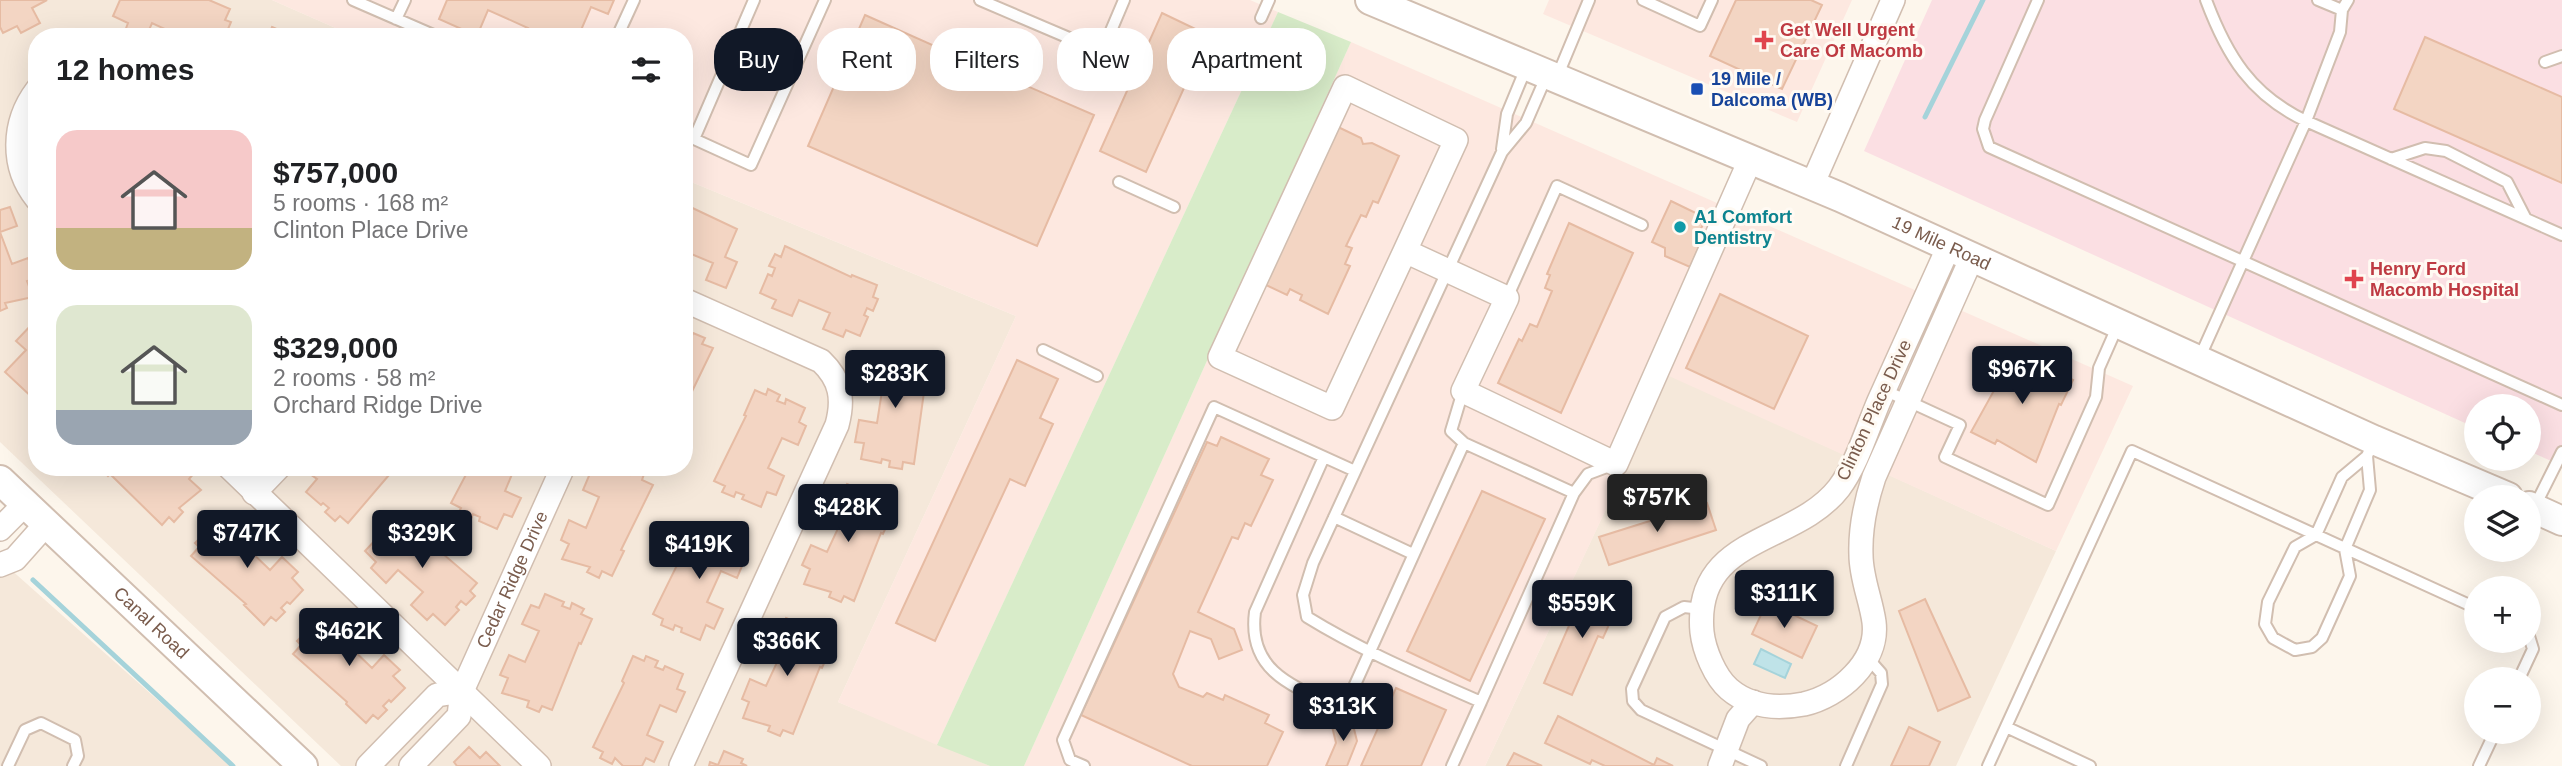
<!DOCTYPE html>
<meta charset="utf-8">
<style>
body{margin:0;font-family:Arial,sans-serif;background:#f2f2f2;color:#202124;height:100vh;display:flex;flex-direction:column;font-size:26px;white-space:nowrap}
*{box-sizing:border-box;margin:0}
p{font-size:23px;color:#757577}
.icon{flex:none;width:38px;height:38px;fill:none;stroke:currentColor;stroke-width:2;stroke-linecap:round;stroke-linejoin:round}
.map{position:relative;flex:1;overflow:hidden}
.panel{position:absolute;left:28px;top:28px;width:665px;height:448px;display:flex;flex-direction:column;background:#fff;border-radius:28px;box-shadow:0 7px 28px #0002}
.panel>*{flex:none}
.guide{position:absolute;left:714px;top:28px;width:665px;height:63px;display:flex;gap:14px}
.tools{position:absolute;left:2464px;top:394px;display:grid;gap:14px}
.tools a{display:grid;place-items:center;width:77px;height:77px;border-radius:50%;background:#fff;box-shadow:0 7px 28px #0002;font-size:35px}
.price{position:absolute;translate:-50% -60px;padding:0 16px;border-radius:7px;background:#111827;color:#fff;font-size:23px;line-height:46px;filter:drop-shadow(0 2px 4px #0008)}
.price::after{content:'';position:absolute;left:50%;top:42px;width:21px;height:16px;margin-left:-10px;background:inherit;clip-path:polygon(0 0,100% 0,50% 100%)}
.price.selected{background:#222;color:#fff}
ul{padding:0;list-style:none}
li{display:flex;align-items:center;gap:21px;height:175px;padding:0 28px}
li span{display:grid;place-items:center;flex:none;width:196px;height:140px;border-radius:21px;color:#555}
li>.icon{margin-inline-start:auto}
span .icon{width:84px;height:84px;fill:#fffc;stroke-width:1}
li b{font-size:30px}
h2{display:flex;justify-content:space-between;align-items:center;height:84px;padding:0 28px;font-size:30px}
.chip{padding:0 24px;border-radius:28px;background:#fff;box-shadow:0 7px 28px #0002;font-size:24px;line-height:63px}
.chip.selected{background:#111827;color:#fff}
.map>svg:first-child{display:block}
.residential{fill:#f5e8da}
.commercial{fill:#fde8e0}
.medical{fill:#fbdfe3}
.green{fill:#d8ecc9}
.water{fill:#bfe3e8;stroke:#a5d3da;stroke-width:2}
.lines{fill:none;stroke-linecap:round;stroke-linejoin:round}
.stream{stroke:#a5d3da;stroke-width:5}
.building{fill:#f3d5c3;stroke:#e6bba3;stroke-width:2}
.service-casing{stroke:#d1beb0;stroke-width:14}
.minor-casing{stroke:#d1beb0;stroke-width:26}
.tertiary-casing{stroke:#d1beb0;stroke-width:32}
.service{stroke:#fff;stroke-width:10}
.minor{stroke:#fff;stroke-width:23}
.tertiary{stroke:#fff;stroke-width:28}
.health-dot{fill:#e0444e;stroke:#fffaf3;stroke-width:2.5}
.transit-dot{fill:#1a4fb4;stroke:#fffaf3;stroke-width:2.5}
.culture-dot{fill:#0f9aa8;stroke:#fffaf3;stroke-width:2.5}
.labels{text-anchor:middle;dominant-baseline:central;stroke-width:6;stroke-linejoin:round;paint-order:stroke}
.health-label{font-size:18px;font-weight:bold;fill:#be3a42;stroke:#fffaf3;text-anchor:start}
.transit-label{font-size:18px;font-weight:bold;fill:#164399;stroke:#fffaf3;text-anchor:start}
.culture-label{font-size:18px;font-weight:bold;fill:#0d838f;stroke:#fffaf3;text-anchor:start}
.street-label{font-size:18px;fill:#7a5c4d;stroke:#fffaf3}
</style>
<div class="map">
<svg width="2562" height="766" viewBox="0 0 2562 766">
<rect width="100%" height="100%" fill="#fdf6ec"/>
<path class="residential" d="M0,0h272l84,37h-319v430h647v-288l332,137 -178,386 152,64h-649l-341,-324z
M1669,375l387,176 -100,215h-471z
M0,560l232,206h-232z"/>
<path class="commercial" d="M272,0h978l28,12 -341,733 -99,-43 178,-386 -332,-137v-142h-328z
M1549,0h303l-55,122 -254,-108z
M1351,42l782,344 -77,165 -387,-175 -184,390h-461z"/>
<path class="medical" d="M1932,0h630v466l-33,-15v-45h-53v22l-612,-277z"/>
<path class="green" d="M1278,12l73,30 -327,724h-34l-53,-21z"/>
<path class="water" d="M1761,649l30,15 -6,14 -31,-14z"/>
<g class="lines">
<path class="stream" d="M1925,117l58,-117
M33,580l200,186"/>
</g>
<path class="building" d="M0,0h47l-15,8 8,15 -19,10 -4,-7 -14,7 -3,-6z
M120,0h89l21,9 -5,11 6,2 -5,12 -6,-3 -2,6h-36l-30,-14 -6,14h-8l-13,-6 3,-8 -15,-7z
M447,0h167l-6,14 -17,-7 -13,30h-48l-5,-2 3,-7 -40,-18 -11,26 -38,-17z
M1736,0h75l11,5 -40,84 -72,-33z
M1162,13l46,22 -62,137 -46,-21z
M865,15l76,34 3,-8 13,-4 12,9 -2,14 127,55 -57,131 -229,-100z
M272,27l23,10h-27z
M2425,37l137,60v86l-168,-74z
M1336,126l25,12 2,6 9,-1 27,13 -21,47 -5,-2 -7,16 -5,-2 -15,31 6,2 -7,16 5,2 -22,48 -28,-14 2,-5 -12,-6 -3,6 -25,-12z
M1671,201l35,17 -9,19 5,3 -12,27 -25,-11v-8l-13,-6z
M684,204l53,25 -12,28 12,5 -11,26 -20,-8 7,-17 -29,-12z
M10,207l7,19 -17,6 12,32 16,-6 8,20 -9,3 6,16 -28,6 2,5 -7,3v-101z
M1569,223l64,30 -72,160 -63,-30 21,-44 3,2 8,-17 7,3 15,-36 -7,-3 5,-13 -3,-1z
M785,246l66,31 1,-2 25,10 -4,12 5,2 -5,12 -6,-3 -3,7 4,2 -8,19 -14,-6 -3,7 -20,-8 7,-16 -31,-13 -7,16 -20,-8 4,-8 -16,-7 8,-19 4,2 3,-8 -6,-2 6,-12 6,3z
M1720,294l88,42 -34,73 -88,-41z
M36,320l1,1v81l-32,-30 21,-22 -10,-9z
M693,333l12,5 -3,6 11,4 -29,60v-72l7,3z
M2009,350l25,11 -2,4 17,8 2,-4 22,11 -12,25 -2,-1 -23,58 -39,-22 -2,4 -24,-12 30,-54 -4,-2z
M880,352l20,4v5l7,1 2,-6 12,2 -1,6 12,2 -5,27 -3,-1 -10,72 -11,-2 -1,7 -13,-2 1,-6 -8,-2 -1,4 -20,-4 3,-16 -9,-1 4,-22 18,3 5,-32 -17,-4 4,-21 8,2z
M1017,360l41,19 -18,39 13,6 -28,62 -15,-7 -75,162 -39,-18z
M768,389l12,6 -3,6 8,3 1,-5 19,9 -6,14 7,4 -8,19 -16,-7 -14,30 16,8 -8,19 -9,-3 -6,15 -19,-8 2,-4 -8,-3 -2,5 -12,-5 3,-6 -11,-5 32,-65 -2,-1 11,-25 11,5z
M1221,437l48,22 -8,16 12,5 -22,46 -6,-3 -7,16 -6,-2 -34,75 36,17 8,21 -23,9 -8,-20 -21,-8 -17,43 6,13 24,10 4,-4 16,7 2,-5 44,20 -4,8 18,9 -16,34h-75l-111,-51 126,-273 10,4z
M99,467h65l3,3 3,-3h19l6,5 -6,7 12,11 -22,18 4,4 -9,10 -5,-5 -7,8 -52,-51 -2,2z
M316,467l22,2 62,-2 -3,4 -2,-3 -47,55 -8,-7 -5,5 -10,-9 4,-4 -6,-5 -2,2 -15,-13 11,-13 -7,-5z
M470,467h45l-10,24 16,7 -9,19 -8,-3 -7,15 -18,-8 1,-4 -7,-3 -2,5 -13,-5 3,-6 -10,-5z
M602,467h21v5l7,3 2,-6 12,5 -2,6 11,5 -32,65 3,1 -12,25 -10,-5 -3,7 -12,-6 3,-5 -28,-8 7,-15 -8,-4 8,-20 17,8 13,-31 -16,-7 8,-19 8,3z
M847,484l19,8 -2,5 8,3 2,-6 12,5 -3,6 11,4 -11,25 -2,-1 -27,68 -10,-5 -3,6 -12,-5 2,-5 -27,-8 6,-15 -8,-4 9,-20 16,7 14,-30 -17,-7 9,-20 8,3z
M1482,491l63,28 -75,162 -63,-30z
M1707,503l9,27 -107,35 -10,-28z
M225,514l11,11 6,-6 16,15 -12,13 24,23 12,-13 16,15 -6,6 11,12 -13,14 -3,-2 -6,6 4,4 -9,9 -5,-4 -7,8 -20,-20 2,-1 -55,-48 8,-9 -4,-4 9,-9 5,4 5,-5 -3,-4z
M404,515l20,19 -2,2 55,47 -7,8 5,5 -9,9 -5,-4 -5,6 3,3 -14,15 -12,-11 -6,6 -16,-15 12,-13 -25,-22 -12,13 -15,-15 5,-6 -11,-11 14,-15 3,3 5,-6 -4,-4 9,-9 4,3z
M694,523l10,5 3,-5 12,5 -3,6 7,3 2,-4 19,8 -6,14 7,4 -8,19 -16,-7 -14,31 16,7 -9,20 -8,-4 -6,15 -19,-8 1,-4 -7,-3 -2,5 -12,-5 2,-6 -10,-5 32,-65 -2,-1z
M1592,585l29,13 -18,40 -5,-2 -26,59 -28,-12 27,-62 5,2z
M545,594l19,8 -2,4 8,3 2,-6 12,6 -3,5 11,5 -11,25 -2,-1 -27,67 -10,-4 -3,6 -12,-5 2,-6 -27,-8 6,-15 -8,-3 9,-20 16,7 14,-31 -17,-7 9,-19 8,3z
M1925,599l45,98 -32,14 -39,-100z
M1767,602l50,24 -15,32 -50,-24z
M327,612l11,11 6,-6 16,15 -12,13 24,23 12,-13 16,15 -7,6 12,12 -14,14 -2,-2 -6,6 4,4 -9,9 -5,-4 -7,8 -20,-19 1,-2 -54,-48 8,-9 -4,-4 9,-9 4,4 6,-5 -3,-4z
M786,618l19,8 -2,5 8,3 2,-6 12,5 -2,6 10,4 -11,25 -2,-1 -27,67 -10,-4 -3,6 -12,-5 2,-5 -27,-8 6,-16 -7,-3 8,-20 16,7 14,-30 -16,-7 8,-20 8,4z
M633,656l11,5 2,-5 12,5 -3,6 8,3 2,-4 18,8 -6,15 8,3 -9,20 -16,-7 -13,30 16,7 -9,20 -8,-4 -4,8h-19l-8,-8 -3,6 -12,-6 3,-6 -10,-5 31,-64 -2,-2z
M1396,688l50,22 -25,56h-60z
M1558,716l96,49 3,-7 16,8h-68l-13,-6 -2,4 -45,-21z
M1351,717l6,24 -10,25h-21l10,-23 -5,-21z
M1909,727l31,15 -11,24h-38z
M469,747l11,11 6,-6 14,14h-43l-3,-4z
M724,751l19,8 -2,4 6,3h-38l1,-4 8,3z
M1514,753l28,13h-35z"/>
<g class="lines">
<defs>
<path id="service" d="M353,0l85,37
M754,0l-60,139 57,26 74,-165
M980,0l122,52 22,-52
M1643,0l57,26 12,-26
M2038,0l-53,120 -2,9 6,18 573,258
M2206,0c21,56 45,95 100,121l256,114
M2318,0l24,10
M1261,18l8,-18
M396,19l9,-19
M617,37l17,-37
M2545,62l17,-6
M1557,77l32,-77
M1502,149l5,-35 19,-46
M2391,159l34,-11 21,3 61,31 19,37
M1119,182l55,25
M1507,298l50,-112 85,39
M1043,350l54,26
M2199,359l107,-238 34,-89 2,-22 6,-10
M1884,390l76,35 -15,32 103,48 48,-108 3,-29 19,-43
M1463,391l-12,40 13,12
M2367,456l3,34 -25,59 5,27 -28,62 -10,9 -17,3 -22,-12 -8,-14 3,-22 27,-55 21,-12 26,-58 25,-21 7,-16
M1324,457l-69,155c-8,62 42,76 89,97 40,-89 80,-178 120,-266l110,50 -93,209c-59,-26 -119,-51 -174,-85l-4,-22 10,-32 189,-411 24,-29 20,-46
M1574,493l14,-19 24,-9
M2534,508l28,-56
M1334,517l79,37
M1702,609l-18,-2 -19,10 -33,72 1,12 8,9 120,56
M2519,679l14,-30 -4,-13
M2006,727l84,39
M8,766l17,-36 16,-7 34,17 3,16 -5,10
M1084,766l-14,-6 -7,-20 151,-333 141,64
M1452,766l29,-64
M1846,766l36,-82 -1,-11 -15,-17
M1988,766l144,-315 344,157
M2479,766l16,-34"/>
<g id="minor">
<path d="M37,90c-25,33 -26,77 0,109"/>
<path d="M1812,185l81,-185"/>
<path d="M1949,246c-23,52 -47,103 -70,155 -12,28 -22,63 -40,87 -44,57 -146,47 -137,144 2,18 13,45 27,57 21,18 49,20 75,15 35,-8 75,-42 70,-82 -3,-22 -13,-44 -13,-67 -1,-26 5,-54 13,-78l98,-220"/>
<path d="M1405,251l51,-111 -111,-53 -125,270 112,51 73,-157 102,47 -44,93 153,73 135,-306"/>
<path d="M229,467l310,299"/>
<path d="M254,493l25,-26"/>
<path d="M0,529l25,-25"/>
<path d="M0,565l15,-6 32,-36"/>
<path id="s1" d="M462,691l101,-224"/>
<path d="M368,766l69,-71 25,-4 -3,25 -48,50"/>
<path d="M681,766l156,-341c7,-26 4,-45 -16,-64l-137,-61"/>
<path d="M1720,766l18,-47 15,-17"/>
</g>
<g id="tertiary">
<path id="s2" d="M1370,0l470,197 534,243 134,57"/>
<path id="s3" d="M0,480l303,286"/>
<path d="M2529,506l33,15"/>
</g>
</defs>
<use href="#service" class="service-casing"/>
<use href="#minor" class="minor-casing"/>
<use href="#tertiary" class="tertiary-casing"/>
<use href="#service" class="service"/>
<use href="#minor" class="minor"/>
<use href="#tertiary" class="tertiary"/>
</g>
<g class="health-dot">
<path d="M1760.5 29.5h7v7h7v7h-7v7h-7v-7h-7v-7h7z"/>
<path d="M2350.5 268.5h7v7h7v7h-7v7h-7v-7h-7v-7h7z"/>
</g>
<rect class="transit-dot" x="1690" y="82" width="14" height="14" rx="3.5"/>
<circle class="culture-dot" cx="1680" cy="227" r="7"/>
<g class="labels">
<g class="health-label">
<text x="1780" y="30">Get Well Urgent<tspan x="1780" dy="21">Care Of Macomb</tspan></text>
<text x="2370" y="269">Henry Ford<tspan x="2370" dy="21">Macomb Hospital</tspan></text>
</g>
<g class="transit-label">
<text x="1711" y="79">19 Mile /<tspan x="1711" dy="21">Dalcoma (WB)</tspan></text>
</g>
<g class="culture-label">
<text x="1694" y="217">A1 Comfort<tspan x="1694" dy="21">Dentistry</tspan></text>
</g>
<g class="street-label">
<text stroke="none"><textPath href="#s2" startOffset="621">19 Mile Road</textPath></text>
<text transform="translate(1874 410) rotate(-65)">Clinton Place Drive</text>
<text stroke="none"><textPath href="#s1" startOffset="122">Cedar Ridge Drive</textPath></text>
<text stroke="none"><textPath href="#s3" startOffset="208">Canal Road</textPath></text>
</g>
</g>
</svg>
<div class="tools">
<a><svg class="icon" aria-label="locate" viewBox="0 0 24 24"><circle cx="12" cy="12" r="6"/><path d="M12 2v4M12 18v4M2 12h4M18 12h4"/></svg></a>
<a><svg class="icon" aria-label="layers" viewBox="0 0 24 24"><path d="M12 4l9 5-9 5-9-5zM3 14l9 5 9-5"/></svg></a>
<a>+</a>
<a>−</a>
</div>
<b class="price" style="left:2022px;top:406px">$967K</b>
<b class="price" style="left:895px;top:410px">$283K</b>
<b class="price selected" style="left:1657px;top:534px">$757K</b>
<b class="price" style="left:848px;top:544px">$428K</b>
<b class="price" style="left:247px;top:570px">$747K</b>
<b class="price" style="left:422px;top:570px">$329K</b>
<b class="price" style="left:699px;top:581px">$419K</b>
<b class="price" style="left:1784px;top:630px">$311K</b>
<b class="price" style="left:1582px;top:640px">$559K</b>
<b class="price" style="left:349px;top:668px">$462K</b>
<b class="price" style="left:787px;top:678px">$366K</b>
<b class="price" style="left:1343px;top:743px">$313K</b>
<div class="guide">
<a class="chip selected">Buy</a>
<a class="chip">Rent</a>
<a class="chip">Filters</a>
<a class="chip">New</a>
<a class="chip">Apartment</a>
</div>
<section class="panel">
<h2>12 homes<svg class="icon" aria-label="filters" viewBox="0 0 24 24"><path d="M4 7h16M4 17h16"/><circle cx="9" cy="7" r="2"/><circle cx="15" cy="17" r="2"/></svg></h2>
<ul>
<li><span style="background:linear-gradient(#f6c9c9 70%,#c2b280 0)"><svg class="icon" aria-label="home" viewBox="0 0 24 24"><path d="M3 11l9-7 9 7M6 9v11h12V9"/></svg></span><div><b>$757,000</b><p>5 rooms · 168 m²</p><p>Clinton Place Drive</p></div></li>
<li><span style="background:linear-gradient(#dfe7d0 75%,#9aa5b1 0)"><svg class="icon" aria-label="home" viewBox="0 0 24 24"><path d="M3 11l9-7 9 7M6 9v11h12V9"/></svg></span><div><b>$329,000</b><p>2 rooms · 58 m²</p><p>Orchard Ridge Drive</p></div></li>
</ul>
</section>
</div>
